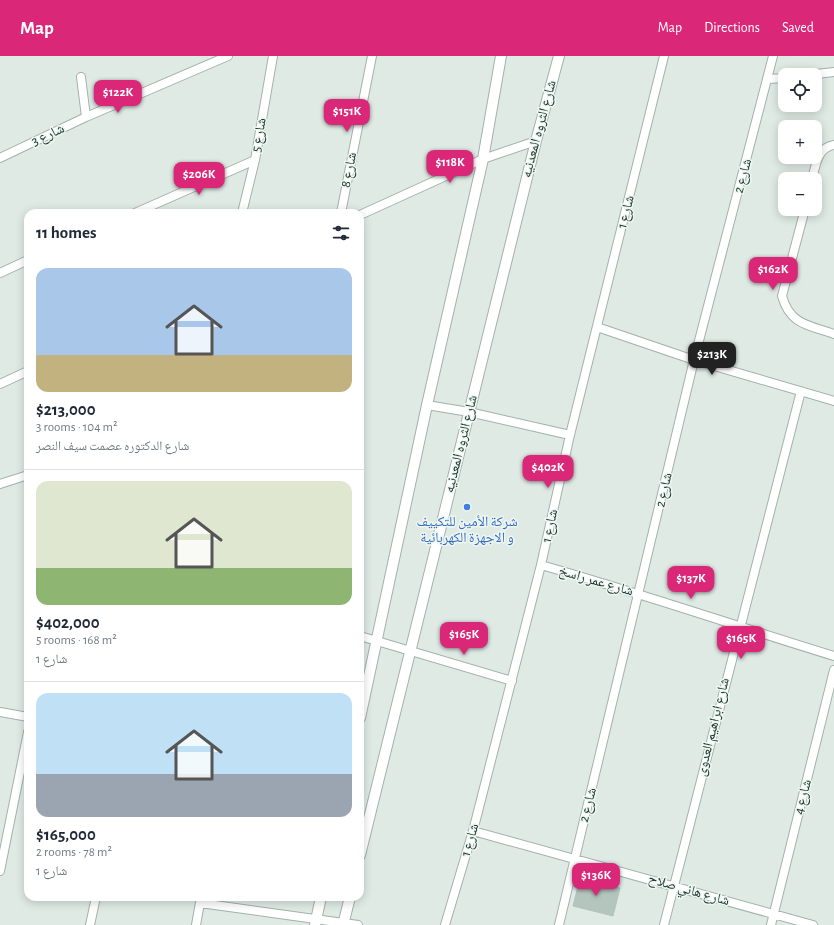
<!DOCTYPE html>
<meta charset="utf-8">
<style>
body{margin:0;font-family:"Alegreya Sans","Noto Naskh Arabic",sans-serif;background:#f2f2f3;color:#1f2937;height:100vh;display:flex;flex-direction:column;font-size:15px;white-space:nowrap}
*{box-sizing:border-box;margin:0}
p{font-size:13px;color:#747a83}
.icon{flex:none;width:22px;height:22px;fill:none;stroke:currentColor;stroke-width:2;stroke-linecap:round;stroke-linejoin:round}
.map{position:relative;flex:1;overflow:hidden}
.drawer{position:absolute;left:24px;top:153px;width:340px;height:692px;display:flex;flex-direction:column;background:#fff;border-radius:12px;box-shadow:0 2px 10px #0003}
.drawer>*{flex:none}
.buttons{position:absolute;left:778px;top:12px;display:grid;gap:8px}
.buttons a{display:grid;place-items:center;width:44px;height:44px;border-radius:8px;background:#fff;box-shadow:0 2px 10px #0003;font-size:20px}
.price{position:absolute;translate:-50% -34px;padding:0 9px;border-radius:8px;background:#db2777;color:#fff;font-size:13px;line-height:26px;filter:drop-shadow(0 1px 2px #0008)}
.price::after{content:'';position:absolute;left:50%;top:24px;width:12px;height:9px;margin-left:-6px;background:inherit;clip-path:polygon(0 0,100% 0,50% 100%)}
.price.current{background:#222;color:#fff}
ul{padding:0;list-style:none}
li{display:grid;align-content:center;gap:8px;height:212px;padding:0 12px}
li+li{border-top:1px solid #e0e1e3}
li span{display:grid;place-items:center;height:124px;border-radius:12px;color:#555}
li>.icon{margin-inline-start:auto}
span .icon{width:72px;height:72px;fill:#fffc;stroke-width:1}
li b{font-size:17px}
h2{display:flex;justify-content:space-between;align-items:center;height:48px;padding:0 12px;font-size:17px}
header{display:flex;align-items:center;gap:24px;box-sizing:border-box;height:56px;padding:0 20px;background:#db2777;color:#fff}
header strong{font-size:19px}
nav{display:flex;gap:22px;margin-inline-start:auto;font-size:14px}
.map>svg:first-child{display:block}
.building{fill:#b4c5be;stroke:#b2c4bd}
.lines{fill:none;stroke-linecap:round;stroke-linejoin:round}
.minor-casing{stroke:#a2b2ac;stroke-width:10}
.tertiary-casing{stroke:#a2b2ac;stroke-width:12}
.minor{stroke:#fff;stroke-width:8}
.tertiary{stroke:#fff;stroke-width:10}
.shop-dot{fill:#3f7fe0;stroke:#eff7f3;stroke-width:1.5}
.labels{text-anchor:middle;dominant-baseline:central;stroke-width:3;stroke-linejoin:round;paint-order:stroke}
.street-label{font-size:14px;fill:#203a34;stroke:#eff7f3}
.shop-label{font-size:14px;fill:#366cbe;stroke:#eff7f3}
</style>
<header>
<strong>Map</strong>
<nav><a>Map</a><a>Directions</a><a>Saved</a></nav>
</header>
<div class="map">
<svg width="834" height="869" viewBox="0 0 834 869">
<rect width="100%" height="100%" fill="#dfeae5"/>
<path class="building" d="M580,822l40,10 -7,28 -40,-10z"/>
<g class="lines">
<defs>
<path id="minor" d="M808,19l26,-3
M81,21l5,40
M768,23l17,-1
M0,102l86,-41 142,-61
M812,123c4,-14 5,-31 22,-34
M805,153l-23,87c8,29 27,29 52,38
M135,157l120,-53
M242,157l13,-53 18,-104
M341,157l31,-157
M360,159l123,-56 53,-18
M0,217l28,-13
M597,271l97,33 140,41
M0,328l28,-13
M427,349l42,7 101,23
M0,428l28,-9
M541,509c99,28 195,61 293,91
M360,580l152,45
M0,656l28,5
M473,775l340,94
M0,815l28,-139
M200,847l158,22
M90,869l6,-28
M196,869l5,-28
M445,869l28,-94 68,-266 29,-130 94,-379
M559,869l135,-565 79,-304
M664,869l137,-534
M771,869l63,-255"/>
<path id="tertiary" d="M360,662l67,-313 56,-246 18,-103
M360,799l176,-714 23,-85
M315,869l6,-28
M343,869l7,-28"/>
</defs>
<use href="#minor" class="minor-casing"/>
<use href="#tertiary" class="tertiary-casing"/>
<use href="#minor" class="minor"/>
<use href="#tertiary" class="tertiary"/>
</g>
<circle class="shop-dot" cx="467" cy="451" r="4"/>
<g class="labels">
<g class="street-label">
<text transform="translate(539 73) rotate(-75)">شارع الثروه المعدنيه</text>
<text transform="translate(48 79) rotate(-25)">شارع 3</text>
<text transform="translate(259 79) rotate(-80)">شارع 5</text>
<text transform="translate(349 114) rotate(-79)">شارع 8</text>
<text transform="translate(743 120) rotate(-75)">شارع 2</text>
<text transform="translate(626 156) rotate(-76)">شارع 1</text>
<text transform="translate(461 388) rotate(-76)">شارع الثروه المعدنيه</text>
<text transform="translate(664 434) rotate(-77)">شارع 2</text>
<text transform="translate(550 470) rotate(-78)">شارع 1</text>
<text transform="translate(596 525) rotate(16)">شارع عمر راسخ</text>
<text transform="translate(713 671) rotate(-76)">شارع ابراهيم العدوى</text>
<text transform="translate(803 741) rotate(-76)">شارع 4</text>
<text transform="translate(588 749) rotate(-76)">شارع 2</text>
<text transform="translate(470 784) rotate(-74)">شارع 1</text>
<text transform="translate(689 834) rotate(16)">شارع هاني صلاح</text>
</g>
<g class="shop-label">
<text x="467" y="466">شركة الأمين للتكييف<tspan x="467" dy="16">و الاجهزة الكهربائية</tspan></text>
</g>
</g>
</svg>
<div class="buttons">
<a><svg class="icon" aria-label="locate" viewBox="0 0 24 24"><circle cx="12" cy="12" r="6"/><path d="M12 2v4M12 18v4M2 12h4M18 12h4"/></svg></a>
<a>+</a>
<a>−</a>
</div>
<b class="price" style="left:118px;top:58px">$122K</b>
<b class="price" style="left:347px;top:77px">$151K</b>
<b class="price" style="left:450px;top:128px">$118K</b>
<b class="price" style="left:199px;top:140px">$206K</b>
<b class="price" style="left:773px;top:235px">$162K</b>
<b class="price current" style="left:712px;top:320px">$213K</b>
<b class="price" style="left:548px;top:433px">$402K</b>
<b class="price" style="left:691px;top:544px">$137K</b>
<b class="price" style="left:464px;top:600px">$165K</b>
<b class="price" style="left:741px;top:604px">$165K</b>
<b class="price" style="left:596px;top:841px">$136K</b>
<section class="drawer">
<h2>11 homes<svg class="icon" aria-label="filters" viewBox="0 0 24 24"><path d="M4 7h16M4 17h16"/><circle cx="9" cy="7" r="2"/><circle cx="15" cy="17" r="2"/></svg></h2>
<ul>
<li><span style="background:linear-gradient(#a9c7e8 70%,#c2b280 0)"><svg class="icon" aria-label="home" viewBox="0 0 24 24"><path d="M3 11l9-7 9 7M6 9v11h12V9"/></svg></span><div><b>$213,000</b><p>3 rooms · 104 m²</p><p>شارع الدكتوره عصمت سيف النصر</p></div></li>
<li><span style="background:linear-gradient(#dfe7d0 70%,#8fb573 0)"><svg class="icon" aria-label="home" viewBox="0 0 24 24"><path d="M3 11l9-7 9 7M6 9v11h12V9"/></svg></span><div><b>$402,000</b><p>5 rooms · 168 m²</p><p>شارع 1</p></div></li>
<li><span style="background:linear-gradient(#bfe0f5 65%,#9aa5b1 0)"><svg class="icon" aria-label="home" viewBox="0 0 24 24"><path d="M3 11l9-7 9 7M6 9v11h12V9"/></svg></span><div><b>$165,000</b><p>2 rooms · 78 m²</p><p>شارع 1</p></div></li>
</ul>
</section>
</div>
